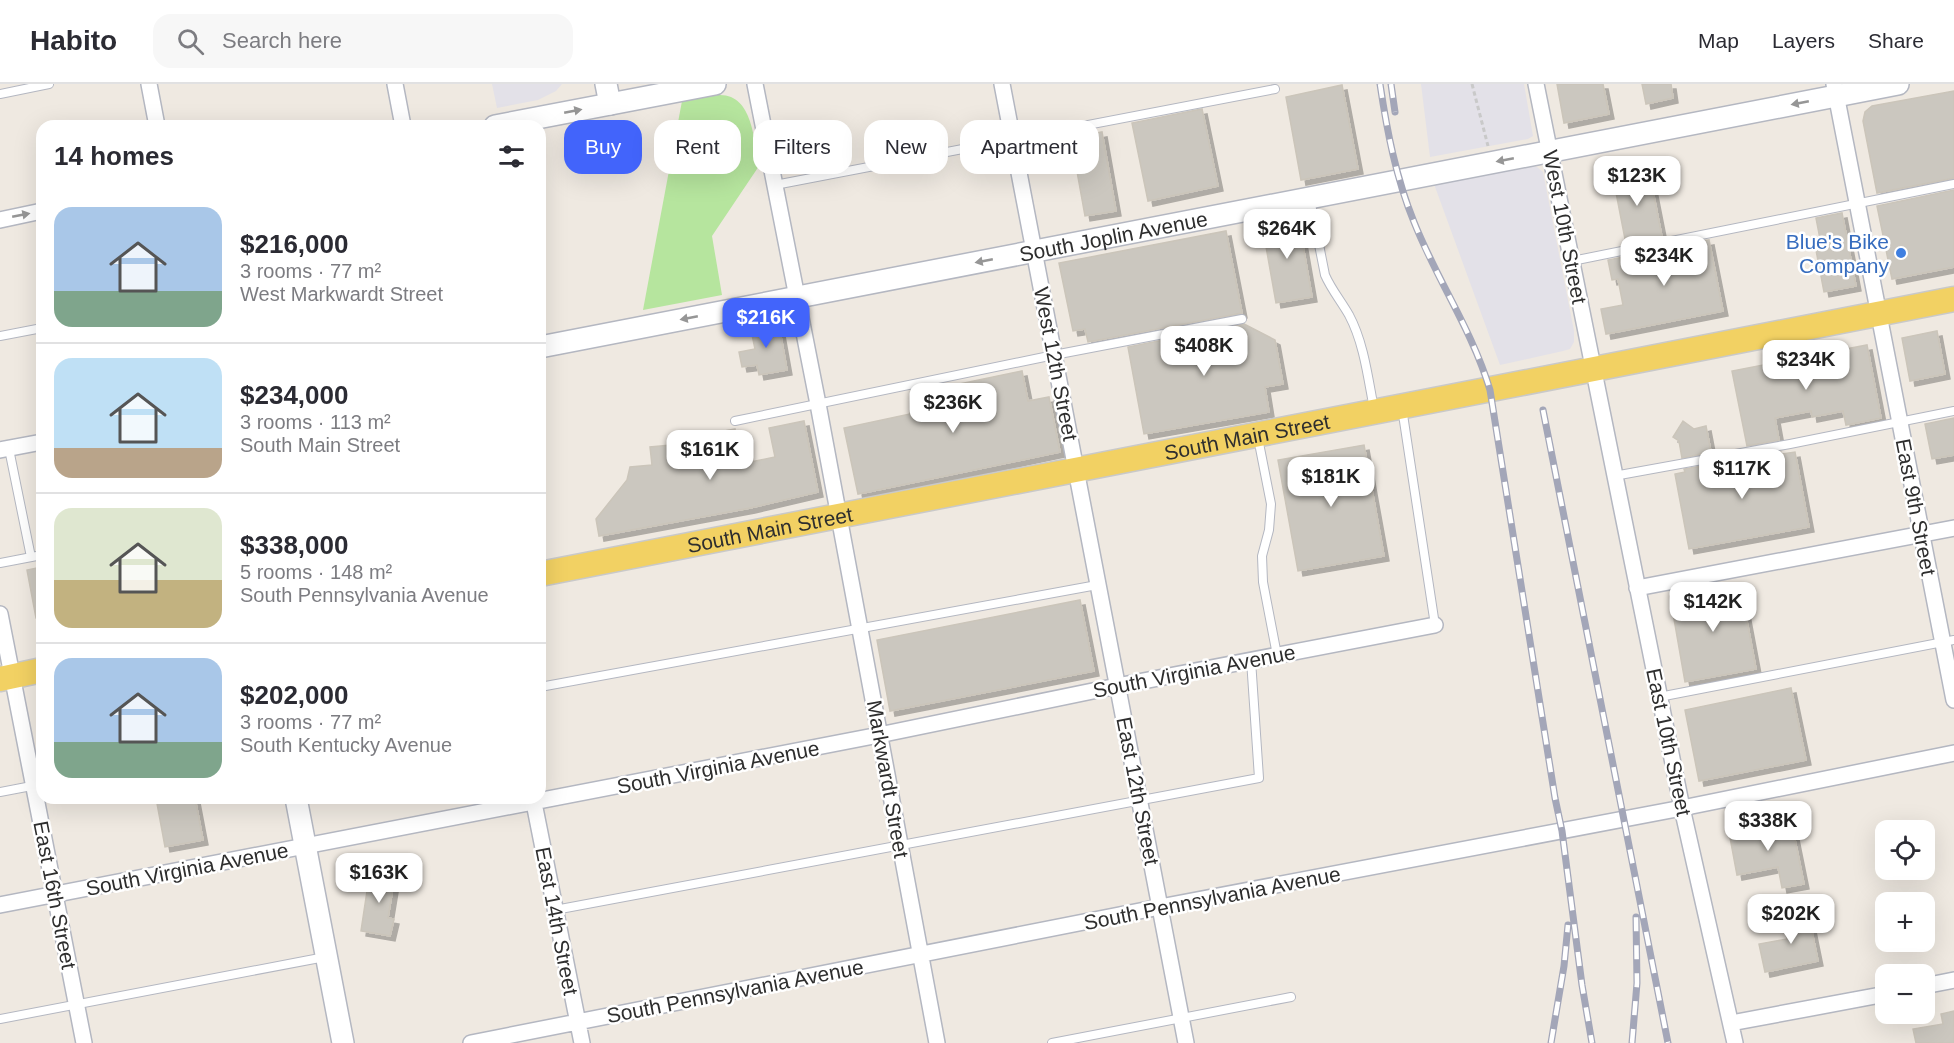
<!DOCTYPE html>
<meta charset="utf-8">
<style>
body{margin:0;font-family:Helvetica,sans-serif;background:#f7f7f7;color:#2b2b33;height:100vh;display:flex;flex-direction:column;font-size:22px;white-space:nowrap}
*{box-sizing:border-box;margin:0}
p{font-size:20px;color:#7c7c81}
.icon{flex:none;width:33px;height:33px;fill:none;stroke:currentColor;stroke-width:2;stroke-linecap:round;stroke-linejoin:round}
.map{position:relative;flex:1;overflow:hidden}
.sheet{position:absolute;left:36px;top:36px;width:510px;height:684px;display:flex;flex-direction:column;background:#fff;border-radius:18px;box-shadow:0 6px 24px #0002}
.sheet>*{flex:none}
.top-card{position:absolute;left:564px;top:36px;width:570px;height:54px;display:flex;gap:12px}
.controls{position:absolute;left:1875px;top:736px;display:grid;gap:12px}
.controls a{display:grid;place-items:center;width:60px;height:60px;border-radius:12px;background:#fff;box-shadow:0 6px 24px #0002;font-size:30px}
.price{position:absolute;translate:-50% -51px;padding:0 14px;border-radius:12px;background:#fff;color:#222;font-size:20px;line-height:39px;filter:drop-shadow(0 2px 3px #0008)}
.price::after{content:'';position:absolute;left:50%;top:36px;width:18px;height:14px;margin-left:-9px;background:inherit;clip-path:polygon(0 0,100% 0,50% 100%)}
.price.current{background:#4264fb;color:#fff}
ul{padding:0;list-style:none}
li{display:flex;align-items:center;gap:18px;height:150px;padding:0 18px}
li+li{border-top:2px solid #e1e1e2}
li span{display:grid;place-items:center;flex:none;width:168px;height:120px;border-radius:18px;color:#555}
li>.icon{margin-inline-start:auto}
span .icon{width:72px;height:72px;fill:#fffc;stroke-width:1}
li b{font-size:26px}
h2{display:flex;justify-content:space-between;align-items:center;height:72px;padding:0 18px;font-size:26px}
.chip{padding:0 21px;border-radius:18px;background:#fff;box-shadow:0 6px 24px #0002;font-size:21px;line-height:54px}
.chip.current{background:#4264fb;color:#fff}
header{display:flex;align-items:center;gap:36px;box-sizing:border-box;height:84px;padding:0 30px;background:#fff;border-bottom:2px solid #e1e1e2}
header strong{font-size:28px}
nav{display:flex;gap:33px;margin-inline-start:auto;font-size:21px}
.search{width:420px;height:54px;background:#f7f7f7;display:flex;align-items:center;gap:15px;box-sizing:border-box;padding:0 21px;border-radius:18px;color:#7c7c81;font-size:22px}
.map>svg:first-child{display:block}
.industrial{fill:#e3e1e8}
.green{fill:#b6e59e}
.building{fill:#cbc7bf;stroke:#cbc5ba;stroke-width:1.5;filter:url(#shadow)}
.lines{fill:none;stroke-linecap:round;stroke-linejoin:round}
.lane-casing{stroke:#b4b7c1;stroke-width:10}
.street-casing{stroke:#b4b7c1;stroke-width:18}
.secondary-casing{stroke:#b4b7c1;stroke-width:24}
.primary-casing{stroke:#c9c9c9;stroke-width:27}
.path{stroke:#c9c9c9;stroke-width:3;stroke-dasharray:4.5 3;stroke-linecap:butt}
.lane{stroke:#fff;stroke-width:8}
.street{stroke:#fff;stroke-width:15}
.secondary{stroke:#fff;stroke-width:21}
.primary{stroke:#f2d163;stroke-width:24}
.rail-casing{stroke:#a3a6b8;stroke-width:7}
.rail{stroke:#fff;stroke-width:4.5;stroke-dasharray:14;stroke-linecap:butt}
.oneway{fill:#969696}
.shop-dot{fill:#3f7fe0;stroke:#fff;stroke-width:2}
.labels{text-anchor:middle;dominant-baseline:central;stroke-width:5;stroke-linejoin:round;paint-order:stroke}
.street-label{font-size:21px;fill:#2e2e2e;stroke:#fff}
.shop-label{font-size:21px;fill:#366cbe;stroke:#fff;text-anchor:end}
</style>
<header>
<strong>Habito</strong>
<div class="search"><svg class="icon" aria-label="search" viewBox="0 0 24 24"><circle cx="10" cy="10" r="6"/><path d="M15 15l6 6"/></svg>Search here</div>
<nav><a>Map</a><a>Layers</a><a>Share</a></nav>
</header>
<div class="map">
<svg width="1954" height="959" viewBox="0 0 1954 959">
<defs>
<filter id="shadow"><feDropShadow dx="5" dy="5" stdDeviation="0" flood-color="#0004"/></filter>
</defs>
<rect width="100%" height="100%" fill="#efe9e1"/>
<path class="industrial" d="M492,0h70l-6,7 -18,9 -41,8z
M1421,0h103l9,52 -5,3 -98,18z
M1531,82l6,1 6,5 31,159v11l-4,7 -7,2 -63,14 -66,-181z"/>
<path class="green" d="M718,11c35,-2 36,46 41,71l-47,70 10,59 -79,15 39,-209z"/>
<path class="building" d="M1557,0h46l6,30 -45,9z
M1642,0h29l2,14 -27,6z
M1342,1l16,84 -57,11 -15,-83z
M1954,7v87l-77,15 -14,-72 2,-9 7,-6z
M1202,25l16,77 -70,15 -16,-78z
M1102,48l14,79 -31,5 -14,-78z
M1649,87l13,66 -36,7 -13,-67z
M1954,106v77l-62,12 -15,-73z
M1842,129l14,73 -32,6 -8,-42 6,-1 -6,-31z
M1298,133l14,80 -36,6 -14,-79z
M1226,147l16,82 -154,29 -3,-13 -12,2 -14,-68z
M1709,156l14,71 -117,23 -5,-25 22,-4 -5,-26 -6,1 -4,-20z
M778,236l9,50 -28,5 -2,-10 -15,2 -3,-15 16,-3 -5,-24z
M1244,240l31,16 8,44 -18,3 4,25 -125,22 -16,-87z
M1937,247l8,43 -35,7 -8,-43z
M1867,261l14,73 -35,7 -3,-14 -31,6 -1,-6 -36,7 4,22 -32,6 -15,-75z
M1022,287l6,30 21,-4 11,55 -202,42 -14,-66 66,-14 1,-20z
M1954,334v37l-22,4 -7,-35z
M804,337l14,71 -68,16 -151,28 -3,-17 31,-39 3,-13 22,-2 -2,-18 43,-4 1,-6 41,-8 6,35 34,-7 -6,-29z
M1683,337l11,8 12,-3 5,26 -29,6 -3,-17 -6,-4z
M1364,361l20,111 -86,15 -20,-111z
M1781,368l1,2 13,-2 14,75 -120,22 -14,-75 10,-2 -1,-3 29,-5 1,3z
M42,483v50l-6,1 -9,-48z
M1740,500l16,85 -71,13 -15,-86z
M1080,516l14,71 -204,40 -13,-71z
M1791,604l15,72 -107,21 -14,-71z
M156,714h39l8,42 -38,7z
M1791,736l13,64 -22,4 -4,-21 -41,8 -8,-43z
M370,787l25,4 -7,43 6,1 -4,17 -29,-5z
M1808,828l10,49 -53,11 -6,-28 28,-5 -5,-22z
M1954,927v32h-38l-3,-14 30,-5 -2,-10z"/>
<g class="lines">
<defs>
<path id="lane" d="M0,10l49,-10
M775,101l500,-96
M1310,115l15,76c6,14 16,26 24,40 15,28 19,63 25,94
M1572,177l382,-77
M0,252l42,-8
M1402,324l33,217
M735,337l319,-66 188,-36
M1258,354l13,66 -2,26 -7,26 1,26 14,73
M9,365l22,108
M1614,392l176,-32 164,-33
M0,479l42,-8
M540,603l557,-102
M1659,613l295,-57
M0,708l42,-8
M555,826l704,-132 -8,-118
M0,935l325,-62
M1052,959l239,-46"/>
<path id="street" d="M149,0l8,42
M395,0l8,42
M755,0l63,320 119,639
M1002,0l184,959
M1536,0l146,724 53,235
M1834,0l120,616
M0,136l42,-9
M0,366l42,-8
M1637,504l317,-60
M0,530l84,429
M533,714l49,245
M0,821l879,-170 238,-49 318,-61
M1924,902l30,-6
M1731,939l155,-29
M471,959l689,-136 522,-99 272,-55"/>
<g id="secondary">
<path d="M606,0l4,20"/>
<path d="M495,42l220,-42"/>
<path id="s1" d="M540,263l1358,-263"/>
<path d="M296,714l47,245"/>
</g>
<g id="primary">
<path id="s2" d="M540,490l1414,-275"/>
<path d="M0,595l42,-9"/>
</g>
</defs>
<use href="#lane" class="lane-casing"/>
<use href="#street" class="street-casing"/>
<use href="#secondary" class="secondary-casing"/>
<use href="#primary" class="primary-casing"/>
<path class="path" d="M1472,0l16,62"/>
<use href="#lane" class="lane"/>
<use href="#street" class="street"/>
<use href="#secondary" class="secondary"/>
<use href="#primary" class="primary"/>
<defs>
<path id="rail" d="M1380,0c7,47 16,94 34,138 23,58 58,108 76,168l65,408 7,33 20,154 10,58
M1391,0l4,28
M1543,326l125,633
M1551,959l13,-77 4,-41
M1632,959l5,-60 -1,-66"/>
</defs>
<use href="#rail" class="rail-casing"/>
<use href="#rail" class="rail"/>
</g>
<defs><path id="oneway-solid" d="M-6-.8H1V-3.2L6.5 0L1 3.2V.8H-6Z" transform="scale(1.5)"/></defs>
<g class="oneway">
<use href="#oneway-solid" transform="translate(1800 19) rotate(169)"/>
<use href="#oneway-solid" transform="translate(573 27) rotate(-11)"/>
<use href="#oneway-solid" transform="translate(1505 76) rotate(169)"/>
<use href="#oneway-solid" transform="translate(21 131) rotate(-11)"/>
<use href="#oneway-solid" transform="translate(984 177) rotate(169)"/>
<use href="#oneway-solid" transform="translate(689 234) rotate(169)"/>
</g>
<circle class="shop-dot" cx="1901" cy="169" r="6"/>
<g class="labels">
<g class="street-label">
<text transform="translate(1565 143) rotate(79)">West 10th Street</text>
<text stroke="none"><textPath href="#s1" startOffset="584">South Joplin Avenue</textPath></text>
<text transform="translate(1056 280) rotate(79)">West 12th Street</text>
<text stroke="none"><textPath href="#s2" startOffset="720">South Main Street</textPath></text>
<text transform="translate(1916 423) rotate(79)">East 9th Street</text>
<text stroke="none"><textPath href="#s2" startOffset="234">South Main Street</textPath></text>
<text transform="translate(1194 587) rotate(-11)">South Virginia Avenue</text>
<text transform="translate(1669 658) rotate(78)">East 10th Street</text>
<text transform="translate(718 683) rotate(-11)">South Virginia Avenue</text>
<text transform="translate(888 695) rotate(80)">Markwardt Street</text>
<text transform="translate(1138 707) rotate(79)">East 12th Street</text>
<text transform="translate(187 785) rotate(-11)">South Virginia Avenue</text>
<text transform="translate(55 811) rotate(79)">East 16th Street</text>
<text transform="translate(1212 814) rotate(-11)">South Pennsylvania Avenue</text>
<text transform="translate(557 837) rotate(79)">East 14th Street</text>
<text transform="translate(735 907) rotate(-11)">South Pennsylvania Avenue</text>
</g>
<g class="shop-label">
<text x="1889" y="157">Blue's Bike<tspan x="1889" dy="24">Company</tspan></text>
</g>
</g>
</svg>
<div class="controls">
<a><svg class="icon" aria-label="locate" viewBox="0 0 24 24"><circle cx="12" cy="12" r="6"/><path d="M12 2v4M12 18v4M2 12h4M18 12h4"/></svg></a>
<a>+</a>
<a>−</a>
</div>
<b class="price" style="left:1637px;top:123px">$123K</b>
<b class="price" style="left:1287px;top:176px">$264K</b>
<b class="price" style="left:1664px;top:203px">$234K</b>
<b class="price current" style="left:766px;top:265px">$216K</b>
<b class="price" style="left:1204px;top:293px">$408K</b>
<b class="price" style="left:1806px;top:307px">$234K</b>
<b class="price" style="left:953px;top:350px">$236K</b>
<b class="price" style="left:710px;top:397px">$161K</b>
<b class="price" style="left:1742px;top:416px">$117K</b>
<b class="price" style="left:1331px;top:424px">$181K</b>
<b class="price" style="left:1713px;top:549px">$142K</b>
<b class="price" style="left:1768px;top:768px">$338K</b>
<b class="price" style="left:379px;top:820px">$163K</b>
<b class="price" style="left:1791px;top:861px">$202K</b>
<div class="top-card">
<a class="chip current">Buy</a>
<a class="chip">Rent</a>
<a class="chip">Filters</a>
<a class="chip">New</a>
<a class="chip">Apartment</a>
</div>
<section class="sheet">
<h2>14 homes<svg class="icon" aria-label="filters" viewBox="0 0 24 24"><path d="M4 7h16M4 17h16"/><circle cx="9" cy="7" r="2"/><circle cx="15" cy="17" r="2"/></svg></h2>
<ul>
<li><span style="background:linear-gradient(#a9c7e8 70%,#7fa58c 0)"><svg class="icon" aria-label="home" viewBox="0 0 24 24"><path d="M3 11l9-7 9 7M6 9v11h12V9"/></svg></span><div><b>$216,000</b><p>3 rooms · 77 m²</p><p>West Markwardt Street</p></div></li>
<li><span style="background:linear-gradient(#bfe0f5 75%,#b9a48a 0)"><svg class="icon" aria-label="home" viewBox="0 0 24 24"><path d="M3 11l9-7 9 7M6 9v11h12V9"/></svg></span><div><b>$234,000</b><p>3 rooms · 113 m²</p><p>South Main Street</p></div></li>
<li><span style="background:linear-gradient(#dfe7d0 60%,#c2b280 0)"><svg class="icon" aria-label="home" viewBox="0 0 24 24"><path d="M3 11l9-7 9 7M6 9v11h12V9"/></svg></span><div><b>$338,000</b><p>5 rooms · 148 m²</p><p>South Pennsylvania Avenue</p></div></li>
<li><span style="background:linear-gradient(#a9c7e8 70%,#7fa58c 0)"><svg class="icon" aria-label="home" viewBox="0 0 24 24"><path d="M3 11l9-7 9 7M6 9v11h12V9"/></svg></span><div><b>$202,000</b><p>3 rooms · 77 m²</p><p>South Kentucky Avenue</p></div></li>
</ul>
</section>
</div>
